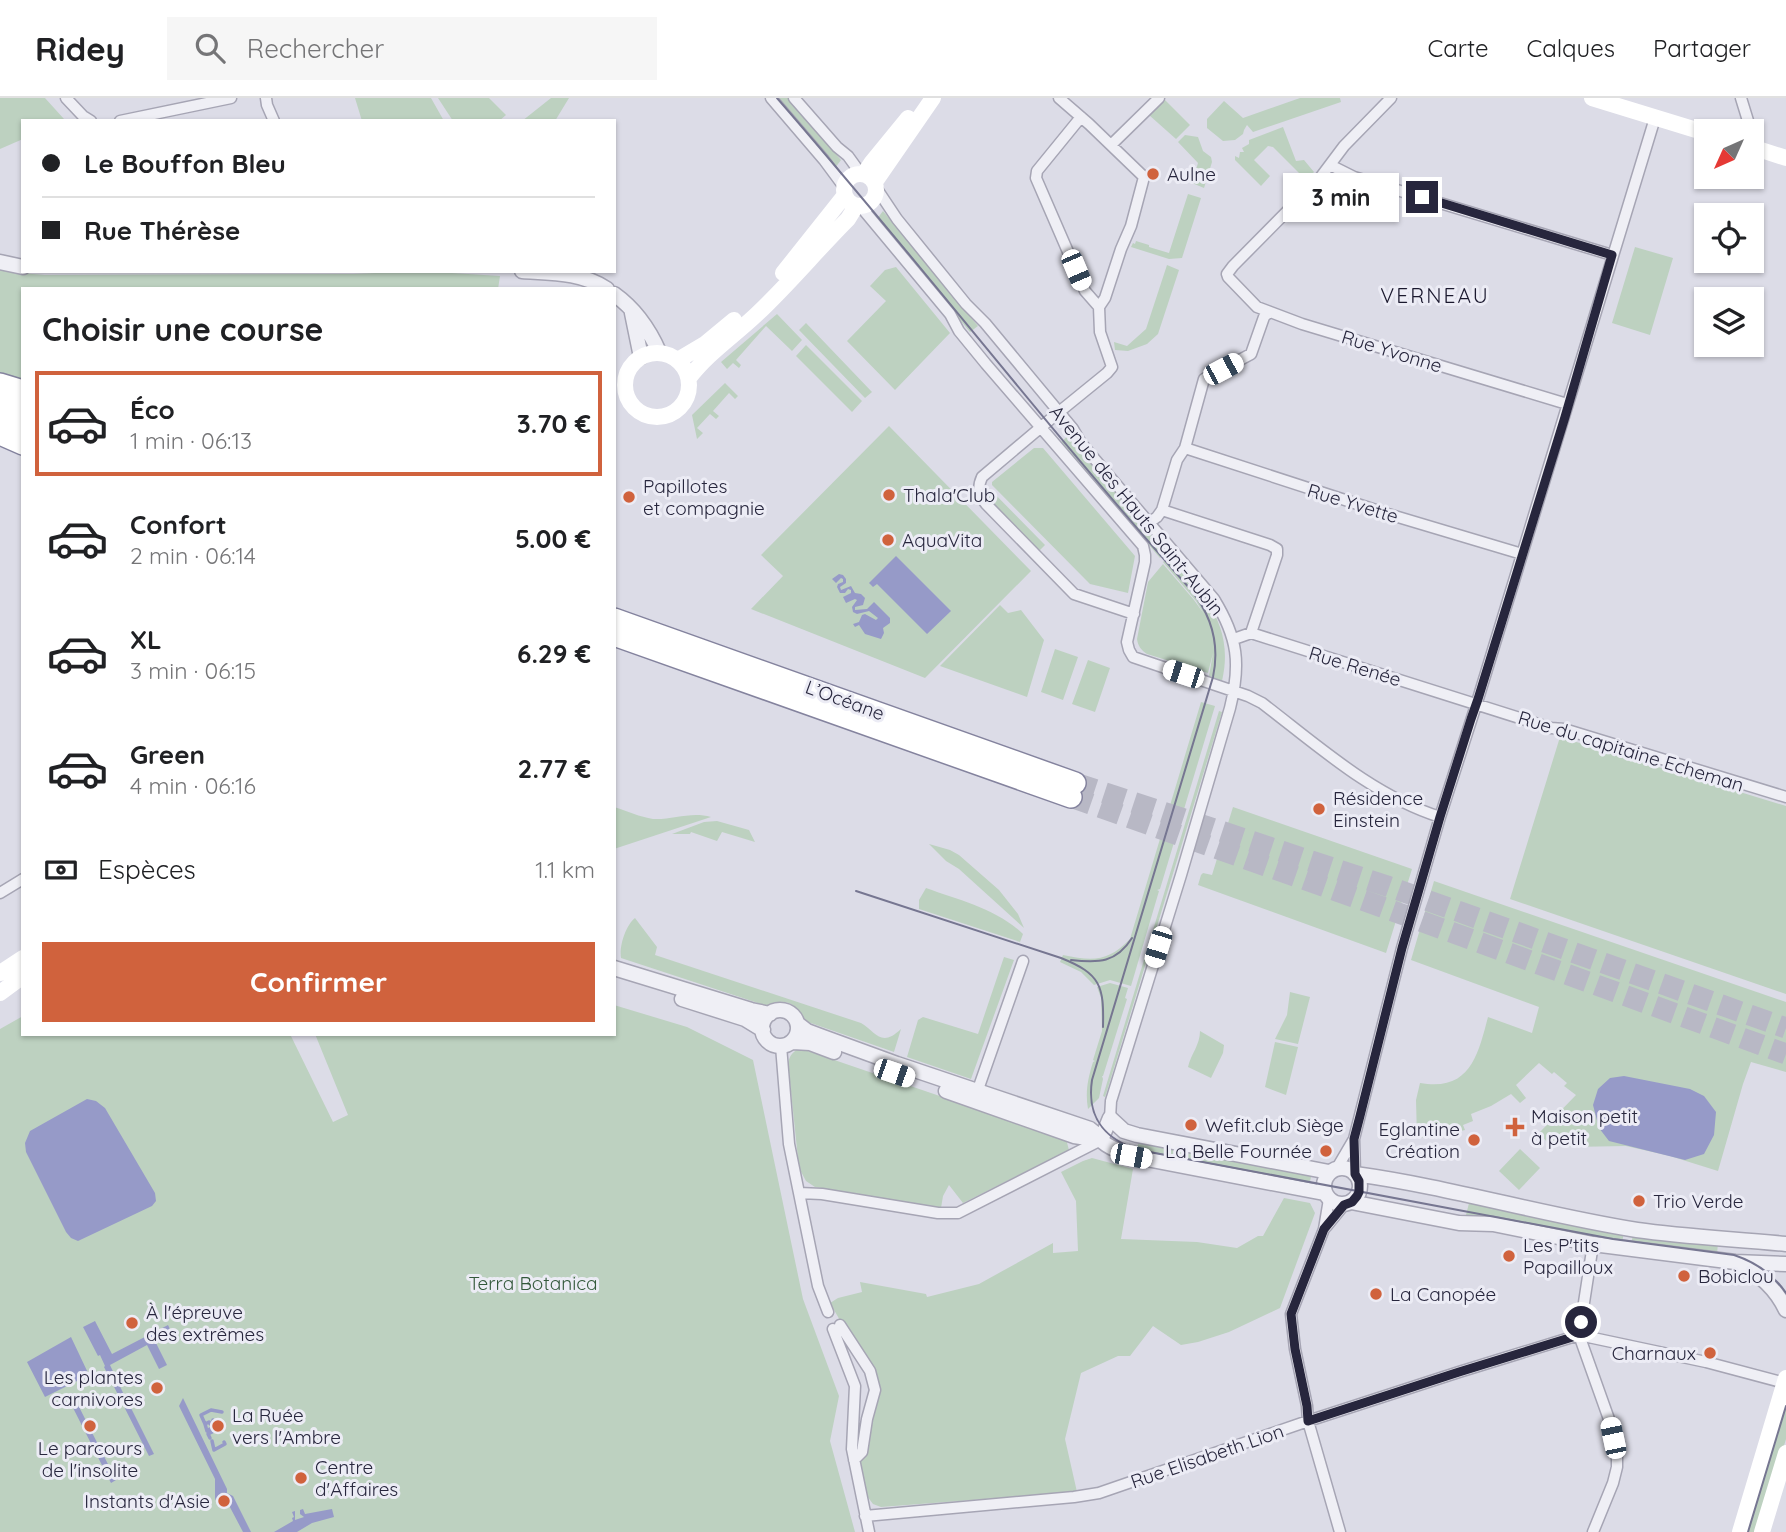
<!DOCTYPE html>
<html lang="fr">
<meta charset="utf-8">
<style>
:root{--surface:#fff;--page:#f6f6f6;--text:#202124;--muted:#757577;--line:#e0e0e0;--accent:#d0623d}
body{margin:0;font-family:Quicksand,sans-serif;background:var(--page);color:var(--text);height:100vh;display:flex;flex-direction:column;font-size:26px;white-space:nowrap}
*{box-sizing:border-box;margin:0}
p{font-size:23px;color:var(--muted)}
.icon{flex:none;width:38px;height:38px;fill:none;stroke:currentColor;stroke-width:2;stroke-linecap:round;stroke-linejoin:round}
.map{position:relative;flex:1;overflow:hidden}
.drawer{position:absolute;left:21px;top:189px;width:595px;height:749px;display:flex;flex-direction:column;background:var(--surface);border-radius:0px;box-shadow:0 2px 5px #0004}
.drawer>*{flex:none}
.hud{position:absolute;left:21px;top:21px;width:595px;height:154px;border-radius:0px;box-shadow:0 2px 5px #0004;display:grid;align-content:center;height:154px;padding:0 21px;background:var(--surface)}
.needle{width:46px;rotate:225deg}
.fabs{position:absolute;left:1694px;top:21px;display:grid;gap:14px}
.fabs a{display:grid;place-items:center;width:70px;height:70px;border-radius:0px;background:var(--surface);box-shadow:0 2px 5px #0004;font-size:35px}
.end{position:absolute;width:32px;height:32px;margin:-16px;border:9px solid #27263d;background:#fff;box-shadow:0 0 0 4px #fff}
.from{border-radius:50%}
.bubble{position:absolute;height:49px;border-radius:0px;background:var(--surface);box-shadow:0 2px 5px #0004;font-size:23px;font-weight:800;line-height:49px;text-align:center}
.car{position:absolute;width:21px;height:42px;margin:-21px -10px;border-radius:9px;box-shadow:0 0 5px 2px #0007;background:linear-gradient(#fff 24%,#345 0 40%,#fff 0 76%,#345 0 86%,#fff 0)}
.hud b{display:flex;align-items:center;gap:24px;height:66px;font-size:26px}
.hud b+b{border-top:2px solid var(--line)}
.hud i{width:18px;height:18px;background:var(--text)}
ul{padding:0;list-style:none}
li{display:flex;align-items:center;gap:21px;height:105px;margin:0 14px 10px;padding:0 7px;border:4px solid transparent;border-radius:0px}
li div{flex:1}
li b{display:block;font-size:26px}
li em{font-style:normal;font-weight:800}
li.selected{border-color:var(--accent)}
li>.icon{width:63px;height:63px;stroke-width:1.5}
h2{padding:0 21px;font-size:32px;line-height:84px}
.pay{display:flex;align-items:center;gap:18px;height:77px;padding:0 21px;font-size:26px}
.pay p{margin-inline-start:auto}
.button{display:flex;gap:14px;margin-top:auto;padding:14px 21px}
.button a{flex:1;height:80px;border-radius:0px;background:var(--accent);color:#fff;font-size:28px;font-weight:800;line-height:80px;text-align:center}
header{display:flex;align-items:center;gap:42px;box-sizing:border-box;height:98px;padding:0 35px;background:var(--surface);border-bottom:2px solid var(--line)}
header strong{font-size:33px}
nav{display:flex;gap:38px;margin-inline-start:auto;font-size:24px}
.search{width:490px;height:63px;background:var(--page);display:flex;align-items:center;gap:18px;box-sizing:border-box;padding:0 24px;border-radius:0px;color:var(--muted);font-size:26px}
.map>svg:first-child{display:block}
.green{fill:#bdd1c0}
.water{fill:#969ac8}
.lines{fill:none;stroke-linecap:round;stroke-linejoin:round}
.stream{stroke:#969ac8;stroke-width:3.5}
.motorway-tunnel{stroke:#b8b8c5;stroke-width:21;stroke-dasharray:21 10;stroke-linecap:butt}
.minor-casing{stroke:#a6a5b4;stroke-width:13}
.tertiary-casing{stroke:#a6a5b4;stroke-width:17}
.motorway-casing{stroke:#84839e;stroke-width:24}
.minor{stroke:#efeff5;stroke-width:10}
.tertiary{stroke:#efeff5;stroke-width:14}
.secondary{stroke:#fff;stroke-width:16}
.motorway{stroke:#fff;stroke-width:21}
.tram{stroke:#767691;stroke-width:2}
.route{stroke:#27263d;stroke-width:9}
.poi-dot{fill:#d0623d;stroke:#ececf5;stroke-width:2.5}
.labels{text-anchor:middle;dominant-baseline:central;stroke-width:6;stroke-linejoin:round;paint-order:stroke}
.poi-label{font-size:19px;fill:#27263d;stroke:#ececf5;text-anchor:start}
.street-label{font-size:19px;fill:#27263d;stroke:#ececf5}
.park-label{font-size:19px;fill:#33593b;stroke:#ececf5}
.neighbourhood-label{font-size:21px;letter-spacing:2px;fill:#1a182e;stroke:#ececf5}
</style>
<header>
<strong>Ridey</strong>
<div class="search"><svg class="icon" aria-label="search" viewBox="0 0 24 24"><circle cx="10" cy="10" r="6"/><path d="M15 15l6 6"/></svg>Rechercher</div>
<nav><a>Carte</a><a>Calques</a><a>Partager</a></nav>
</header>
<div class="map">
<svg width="1786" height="1434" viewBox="0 0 1786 1434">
<rect width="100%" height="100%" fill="#dcdce7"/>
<path class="green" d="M0 0H45L64 21 23 23V41L0 51Z
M355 0H431L444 23H362Z
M438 0H489L506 17 499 23H453Z
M551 0H569L555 23H522Z
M775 0H788L841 62 835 70Z
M1300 0H1340L1341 4 1253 34 1247 27 1244 32 1243 36 1235 42 1223 43 1207 30V21L1224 3 1243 20Z
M1164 1 1190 27 1176 41 1149 17Z
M1283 29 1296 63 1304 62 1314 74 1306 82 1273 49 1268 48 1254 62 1270 78 1261 88 1235 62V58L1239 60 1240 54H1244L1242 50 1249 46V42Z
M1185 37 1198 39 1203 53 1211 59 1212 64 1204 90 1192 85 1198 65 1178 44Z
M1188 96 1201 100 1182 160 1169 161 1131 149 1133 145 1135 146 1136 143 1149 147V149L1169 155Z
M883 113 978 228 970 234 877 121Z
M1635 149 1673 160 1650 237 1612 225Z
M1167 167 1179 172 1158 236 1147 246 1128 253 1115 252 1114 244 1127 248 1146 231Z
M896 169 950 235 895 292 847 243 886 203 870 188 885 172Z
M0 171 7 174 45 177 353 176 420 173 500 178 498 191H23V285L0 279Z
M777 216 802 242 792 253 766 228 736 262 741 267 739 270 733 265 727 271 721 264Z
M806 225 872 294 865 300 799 232Z
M806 247 862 303 852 314 796 258Z
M725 285 738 298 735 301 729 295 713 313 719 318 716 321 710 316 697 330 703 335 697 341 692 317Z
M889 328 1031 473 925 580 751 511 783 478 761 457Z
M1068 338 1168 454 1160 460 1061 344Z
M1034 350H1043L1135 458 1128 495 1090 486 1087 483 992 387V384Z
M985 386 1045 447 1040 452 1035 451 986 399 984 389Z
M1170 457C1203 496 1235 527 1222 583L1209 578 1213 555 1208 575 1147 556C1141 552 1138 548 1137 541L1148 484 1163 466 1194 502 1204 516 1196 503 1163 464Z
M1000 507 1008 515 1021 512 1044 542 1027 599 940 568Z
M1055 551 1078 559 1063 602 1041 594Z
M1088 562 1110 570 1095 614 1072 606Z
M1201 604 1215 608 1160 791 1157 792 1159 793 1131 888 1110 882 1094 887 1081 874 1060 864 1063 857C1093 863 1108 864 1130 841Z
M1219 613 1222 614 1107 993 1105 999 1103 998Z
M1560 639 1786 708V896L1510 801Z
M614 709C627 713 640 719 653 721 673 722 691 713 711 719L614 751Z
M1233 709 1412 771 1386 855 1198 787 1201 777 1203 775 1212 777Z
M717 723 749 732 755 744 722 734 717 743 691 734 690 736H672L704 724Z
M929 746 950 752 959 757 999 792 1018 816 1024 830 959 771 946 763Z
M1434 783 1786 904V974L1751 964 1743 986 1718 1073 1670 1058 1626 1048 1571 1049 1556 1047 1547 1044 1539 1035 1576 997 1564 988 1567 985 1554 974 1552 976 1539 965 1516 987 1526 1000 1520 1005 1511 996 1491 1008 1471 1016 1473 1023 1463 1027 1465 1032 1449 1036 1447 1031 1431 1033V1039L1417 1040 1416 1002 1420 985C1470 994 1478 957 1488 919L1532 935 1539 909 1411 862Z
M926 790C959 802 997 811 1023 836L1020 844 919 811V802Z
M635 820 657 849 655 857 861 925C876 934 881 950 901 931L894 954 805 923C798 905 783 899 767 908L621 860C619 848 626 827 635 820Z
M1004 859 1014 862 971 981 907 959 918 922 923 919 978 936Z
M1110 885 1128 890 1125 900 1127 901 1103 978H1102L1103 981 1099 1000 1088 1011C1085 994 1088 980 1093 964L1095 963 1093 962 1102 933 1101 900 1097 889Z
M1290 894 1310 899 1298 946 1275 941 1287 917Z
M614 907 687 929 753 962 803 1201 839 1298 830 1343 855 1434H0V931L23 918V936H290L333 1024 348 1017 315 936H614Z
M1200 933 1224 947 1223 955 1211 980 1188 969C1191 956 1200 947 1200 933Z
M1275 944 1298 949 1286 997 1265 989Z
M809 948 808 953 1066 1041 1069 1052 963 1105 949 1087 943 1098 941 1110 815 1089 806 1083 799 1070 788 965C791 952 798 951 809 948Z
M1139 1042 1312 1075 1309 1088 1136 1055Z
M1520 1051 1540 1070 1519 1092 1499 1073Z
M1092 1060 1133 1071 1121 1141 1197 1144 1237 1150 1258 1138H1263L1284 1100 1310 1105 1315 1115 1280 1210 1229 1234 1198 1244 1181 1247 1153 1228 1130 1258H1118L1081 1275 1065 1341 1077 1394 881 1409 873 1406 867 1398 860 1362 870 1310 871 1276 830 1205 838 1200 862 1194 860 1184 926 1196 927 1199 979 1186 1053 1145V1155L1078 1153 1076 1103 1061 1074 1083 1063Z
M1469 1105 1624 1133 1622 1146 1466 1117Z
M1633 1135 1718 1144 1717 1157 1631 1148Z
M1782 1306 1786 1308V1341L1758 1434H1743Z"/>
<path class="water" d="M896 458 951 513 927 536 877 486 873 489 869 485Z
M839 476 843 477 846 481V485L840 489 841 492 851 488 855 495 861 496 865 500 863 507 855 509V512L867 511 874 504 890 520V525L883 530 884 535 881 541 865 536 859 527 855 529 853 526 859 524 862 517 865 516 876 522 878 520 869 513 857 516 853 514 852 509 857 502 855 501 846 505 843 499 851 495V492L848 491 845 495H840L837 489 838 486 843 484V481L841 480 836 485 832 481Z
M1624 978 1690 991 1704 998 1716 1014 1714 1037 1704 1056 1685 1062 1609 1043 1599 1030 1593 1007 1598 991 1610 980Z
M87 1001 96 1003 105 1010 155 1095 156 1103 152 1108 78 1143 71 1140 66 1134 26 1054 25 1045 30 1033Z
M95 1223 112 1256 168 1227 171 1233 155 1243 167 1267 159 1271 147 1247 110 1267 125 1299 124 1300 127 1307 129 1306 154 1356 149 1358 104 1269 105 1268 100 1257 98 1258 83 1229Z
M71 1239 89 1277 45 1299 27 1264Z
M72 1295 116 1382 111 1385 67 1298Z
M183 1300 227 1391V1395L233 1398 251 1434H243L222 1394 218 1408 215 1400V1381L179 1308Z
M303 1411 305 1416 332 1411 334 1419 312 1425 297 1434H274L293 1423 292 1420 294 1419 292 1414 295 1413V1422L304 1419 300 1416V1412Z"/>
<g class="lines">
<path class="stream" d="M213 1322V1326L211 1327 209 1324 205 1326 201 1317 211 1312 222 1314
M205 1326 207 1333 210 1331 212 1334 208 1336 210 1340
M212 1343 214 1352 225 1346 224 1344"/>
<path class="motorway-tunnel" d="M1075 685 1387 788 1786 930
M1071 699 1382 809 1786 956"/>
<g class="minor-casing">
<path id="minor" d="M66 0 83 18 91 23
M266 0 267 7 274 23
M771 0 824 62 844 89
M794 0 837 49 848 58 861 76
M1059 0 1089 26 1144 79 1131 128 1121 151 1105 200 1099 209 1100 234 1112 269 1107 275 1059 314 982 379C977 390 979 397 986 406L1074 496 1134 516
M1391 0 1344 48 1320 80 1233 168 1227 176 1228 179 1257 209 1302 226 1567 306
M1741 0 1749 26 1748 33
M1081 19 1037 73 1036 80 1085 193 1099 209
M120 23 231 0
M1111 47 1159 0
M1330 67 1354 79 1612 157
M877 91 897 121 966 206 985 225 1073 331 1081 345 1214 501C1238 540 1241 566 1230 610L1181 777 1111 1003 1110 1020
M861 109 950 216 959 233 986 266 1143 448 1145 457V464L1127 544 1129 552 1133 559 1248 598 1262 605C1317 647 1373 698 1440 719
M1185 350 1388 416 1522 456
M1162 412 1270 447 1277 451V457L1251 535
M1150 424 1157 419 1162 412 1177 362 1185 350 1204 281 1251 256 1264 219 1269 214
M1234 541 1251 535 1551 630 1564 631 1786 699
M0 795 23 781
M781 948 789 1046 818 1188 828 1214
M975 1000 1023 863
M1337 1070 1354 1041
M1355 1076 1354 1041 1402 850 1440 719 1478 601 1655 20
M799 1095 822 1096 938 1115H958L1101 1042
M1329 1101 1324 1131 1291 1216 1295 1251 1307 1308 1308 1323 1340 1434
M1326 1129 1344 1107
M1593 1146 1579 1237 1610 1324 1617 1357V1369L1613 1385 1593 1434
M840 1227 870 1273 875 1292 867 1321 862 1354 854 1362
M833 1231 855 1288 852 1351 869 1434
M865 1418 1074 1399 1099 1395 1308 1323 1459 1274 1579 1237 1706 1264 1785 1285"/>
</g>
<g class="tertiary-casing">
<path id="tertiary" d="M0 164 23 169
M522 173C552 175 581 174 607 191
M614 196C635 211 649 231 659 254
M632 215 641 259
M614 870 751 912 770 916
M682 901 745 921 763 932
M762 930a18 18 0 1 1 36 0a18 18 0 1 1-36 0Z
M798 926 807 933 823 939 897 966 1090 1031C1096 1035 1098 1039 1103 1044 1111 1051 1122 1054 1131 1058L1324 1095
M793 944 810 945 834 954
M946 993 1074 1038 1101 1042
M1101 1042 1110 1020 1124 1033 1137 1037 1329 1074
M1324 1088a18 18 0 1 1 36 0a18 18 0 1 1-36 0Z
M1355 1076C1450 1089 1542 1117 1637 1132 1686 1139 1737 1141 1786 1146
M1351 1104 1459 1125 1493 1126 1593 1146 1735 1164 1786 1166
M1739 1166C1760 1176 1776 1191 1786 1212"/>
</g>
<g class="motorway-casing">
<path id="motorway" d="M0 286 23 293
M0 302 23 310
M0 319 23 327
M0 336 23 346
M614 521 1075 685
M614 537 1071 699"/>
</g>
<use href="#minor" class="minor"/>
<use href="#tertiary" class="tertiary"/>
<path class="secondary" d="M1592 0 1706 35
M1752 49 1786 60
M844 92a16 16 0 1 1 32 0a16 16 0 1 1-32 0Z
M864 76 872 64 908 20
M875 84 933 0
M783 175 845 97
M625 287a32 32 0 1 1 64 0a32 32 0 1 1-64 0Z
M678 262 705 246 734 222
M689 280C708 255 734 238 757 216 789 186 817 152 848 121L856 108
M0 875 23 860
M0 895 23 878
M1740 1434 1786 1280
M1762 1434 1786 1355"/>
<use href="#motorway" class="motorway"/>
<path class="tram" d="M777 0C918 162 1049 332 1191 492 1212 518 1220 546 1213 579L1092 982C1086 1022 1108 1044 1144 1053L1613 1141 1734 1157C1755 1164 1773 1176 1786 1195
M856 793 1061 860C1101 876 1104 888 1103 929
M1071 862C1099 865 1116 865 1132 840
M1748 1434 1786 1308"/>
</g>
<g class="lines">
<path class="route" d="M1422 99 1612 157 1565 319 1478 601 1471 621 1440 719 1402 850 1360 1018 1354 1041 1355 1076 1359 1083V1094L1357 1098 1352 1104 1344 1107 1324 1131 1291 1216 1295 1251 1307 1308 1308 1323 1459 1274 1579 1237 1581 1224"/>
</g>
<g class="poi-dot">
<circle cx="1153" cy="76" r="7"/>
<circle cx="889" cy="397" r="7"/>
<circle cx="629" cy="399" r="7"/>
<circle cx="888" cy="442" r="7"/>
<circle cx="1319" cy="711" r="7"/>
<circle cx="1191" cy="1027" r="7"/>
<path d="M1511.5 1018.5h7v7h7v7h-7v7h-7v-7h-7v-7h7z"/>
<circle cx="1474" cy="1042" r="7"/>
<circle cx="1326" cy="1053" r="7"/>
<circle cx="1639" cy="1103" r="7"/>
<circle cx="1509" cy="1158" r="7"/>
<circle cx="1684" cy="1178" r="7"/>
<circle cx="1376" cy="1196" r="7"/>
<circle cx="132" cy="1225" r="7"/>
<circle cx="1710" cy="1255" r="7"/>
<circle cx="157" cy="1290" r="7"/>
<circle cx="90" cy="1328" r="7"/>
<circle cx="218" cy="1328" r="7"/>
<circle cx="301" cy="1380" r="7"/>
<circle cx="224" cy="1403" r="7"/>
</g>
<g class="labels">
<g class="poi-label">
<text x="1167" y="76">Aulne</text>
<text x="643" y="388">Papillotes<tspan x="643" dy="22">et compagnie</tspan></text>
<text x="903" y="397">Thala'Club</text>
<text x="902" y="442">AquaVita</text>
<text x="1333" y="700">Résidence<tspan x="1333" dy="22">Einstein</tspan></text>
<text x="1531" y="1018">Maison petit<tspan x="1531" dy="22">à petit</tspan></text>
<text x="1205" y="1027">Wefit.club Siège</text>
<text x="1460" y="1031" text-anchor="end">Eglantine<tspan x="1460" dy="22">Création</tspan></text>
<text x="1312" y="1053" text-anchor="end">La Belle Fournée</text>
<text x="1653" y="1103">Trio Verde</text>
<text x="1523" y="1147">Les P'tits<tspan x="1523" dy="22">Papailloux</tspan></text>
<text x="1698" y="1178">Bobiclou</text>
<text x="1390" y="1196">La Canopée</text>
<text x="146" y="1214">À l'épreuve<tspan x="146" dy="22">des extrêmes</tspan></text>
<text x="1696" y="1255" text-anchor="end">Charnaux</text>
<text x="143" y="1279" text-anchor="end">Les plantes<tspan x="143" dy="22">carnivores</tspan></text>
<text x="232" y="1317">La Ruée<tspan x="232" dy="22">vers l'Ambre</tspan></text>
<text x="90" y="1350" text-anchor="middle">Le parcours<tspan x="90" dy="22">de l'insolite</tspan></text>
<text x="315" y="1369">Centre<tspan x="315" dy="22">d'Affaires</tspan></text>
<text x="210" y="1403" text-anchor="end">Instants d'Asie</text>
</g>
<g class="street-label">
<text transform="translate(1392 253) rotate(17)">Rue Yvonne</text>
<text transform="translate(1353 405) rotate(17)">Rue Yvette</text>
<text transform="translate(1137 412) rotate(51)">Avenue des Hauts Saint-Aubin</text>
<text transform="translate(1355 568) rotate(17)">Rue Renée</text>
<text transform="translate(845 602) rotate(20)">L’Océane</text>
<text transform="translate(1631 653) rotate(17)">Rue du capitaine Echeman</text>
<text transform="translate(1207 1358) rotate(-19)">Rue Elisabeth Lion</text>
</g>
<g class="park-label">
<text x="533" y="1185">Terra Botanica</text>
</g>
<g class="neighbourhood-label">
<text x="1435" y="197">VERNEAU</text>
</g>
</g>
</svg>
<div class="fabs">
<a><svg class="needle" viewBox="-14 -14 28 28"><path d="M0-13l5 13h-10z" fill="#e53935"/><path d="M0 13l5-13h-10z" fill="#757577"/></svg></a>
<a><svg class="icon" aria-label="locate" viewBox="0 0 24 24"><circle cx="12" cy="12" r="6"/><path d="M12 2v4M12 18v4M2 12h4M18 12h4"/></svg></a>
<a><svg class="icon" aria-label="layers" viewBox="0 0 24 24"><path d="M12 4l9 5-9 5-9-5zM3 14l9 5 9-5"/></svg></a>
</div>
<i class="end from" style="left:1581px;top:1224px"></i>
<i class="end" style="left:1422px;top:99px"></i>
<div class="bubble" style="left:1283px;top:75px;width:116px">3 min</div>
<i class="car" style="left:1076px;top:172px;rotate:157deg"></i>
<i class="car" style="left:1223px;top:271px;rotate:62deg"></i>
<i class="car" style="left:1183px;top:576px;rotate:288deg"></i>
<i class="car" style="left:1158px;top:849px;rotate:197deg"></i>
<i class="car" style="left:894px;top:975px;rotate:109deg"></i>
<i class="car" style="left:1131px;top:1058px;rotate:101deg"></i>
<i class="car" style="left:1613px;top:1340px;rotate:348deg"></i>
<div class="hud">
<b><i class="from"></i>Le Bouffon Bleu</b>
<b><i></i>Rue Thérèse</b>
</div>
<section class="drawer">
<h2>Choisir une course</h2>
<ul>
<li class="selected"><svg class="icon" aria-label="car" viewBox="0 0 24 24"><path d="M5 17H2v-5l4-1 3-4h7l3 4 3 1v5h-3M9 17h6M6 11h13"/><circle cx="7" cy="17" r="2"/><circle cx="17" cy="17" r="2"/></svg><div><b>Éco</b><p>1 min · 06:13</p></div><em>3.70 €</em></li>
<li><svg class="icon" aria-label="car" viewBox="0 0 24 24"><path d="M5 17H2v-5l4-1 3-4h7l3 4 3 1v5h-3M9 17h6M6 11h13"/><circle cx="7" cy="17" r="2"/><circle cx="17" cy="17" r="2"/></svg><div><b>Confort</b><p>2 min · 06:14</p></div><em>5.00 €</em></li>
<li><svg class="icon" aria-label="car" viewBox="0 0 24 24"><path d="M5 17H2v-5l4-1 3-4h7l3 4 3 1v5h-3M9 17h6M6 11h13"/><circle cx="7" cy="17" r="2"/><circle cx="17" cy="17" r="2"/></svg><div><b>XL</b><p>3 min · 06:15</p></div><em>6.29 €</em></li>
<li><svg class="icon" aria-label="car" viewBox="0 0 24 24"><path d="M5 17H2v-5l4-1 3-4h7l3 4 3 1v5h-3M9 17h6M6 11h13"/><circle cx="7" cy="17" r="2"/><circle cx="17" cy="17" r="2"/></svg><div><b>Green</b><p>4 min · 06:16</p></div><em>2.77 €</em></li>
</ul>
<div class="pay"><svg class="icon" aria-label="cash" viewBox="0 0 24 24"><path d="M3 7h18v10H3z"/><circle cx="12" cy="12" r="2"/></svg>Espèces<p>1.1 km</p></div>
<div class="button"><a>Confirmer</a></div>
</section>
</div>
